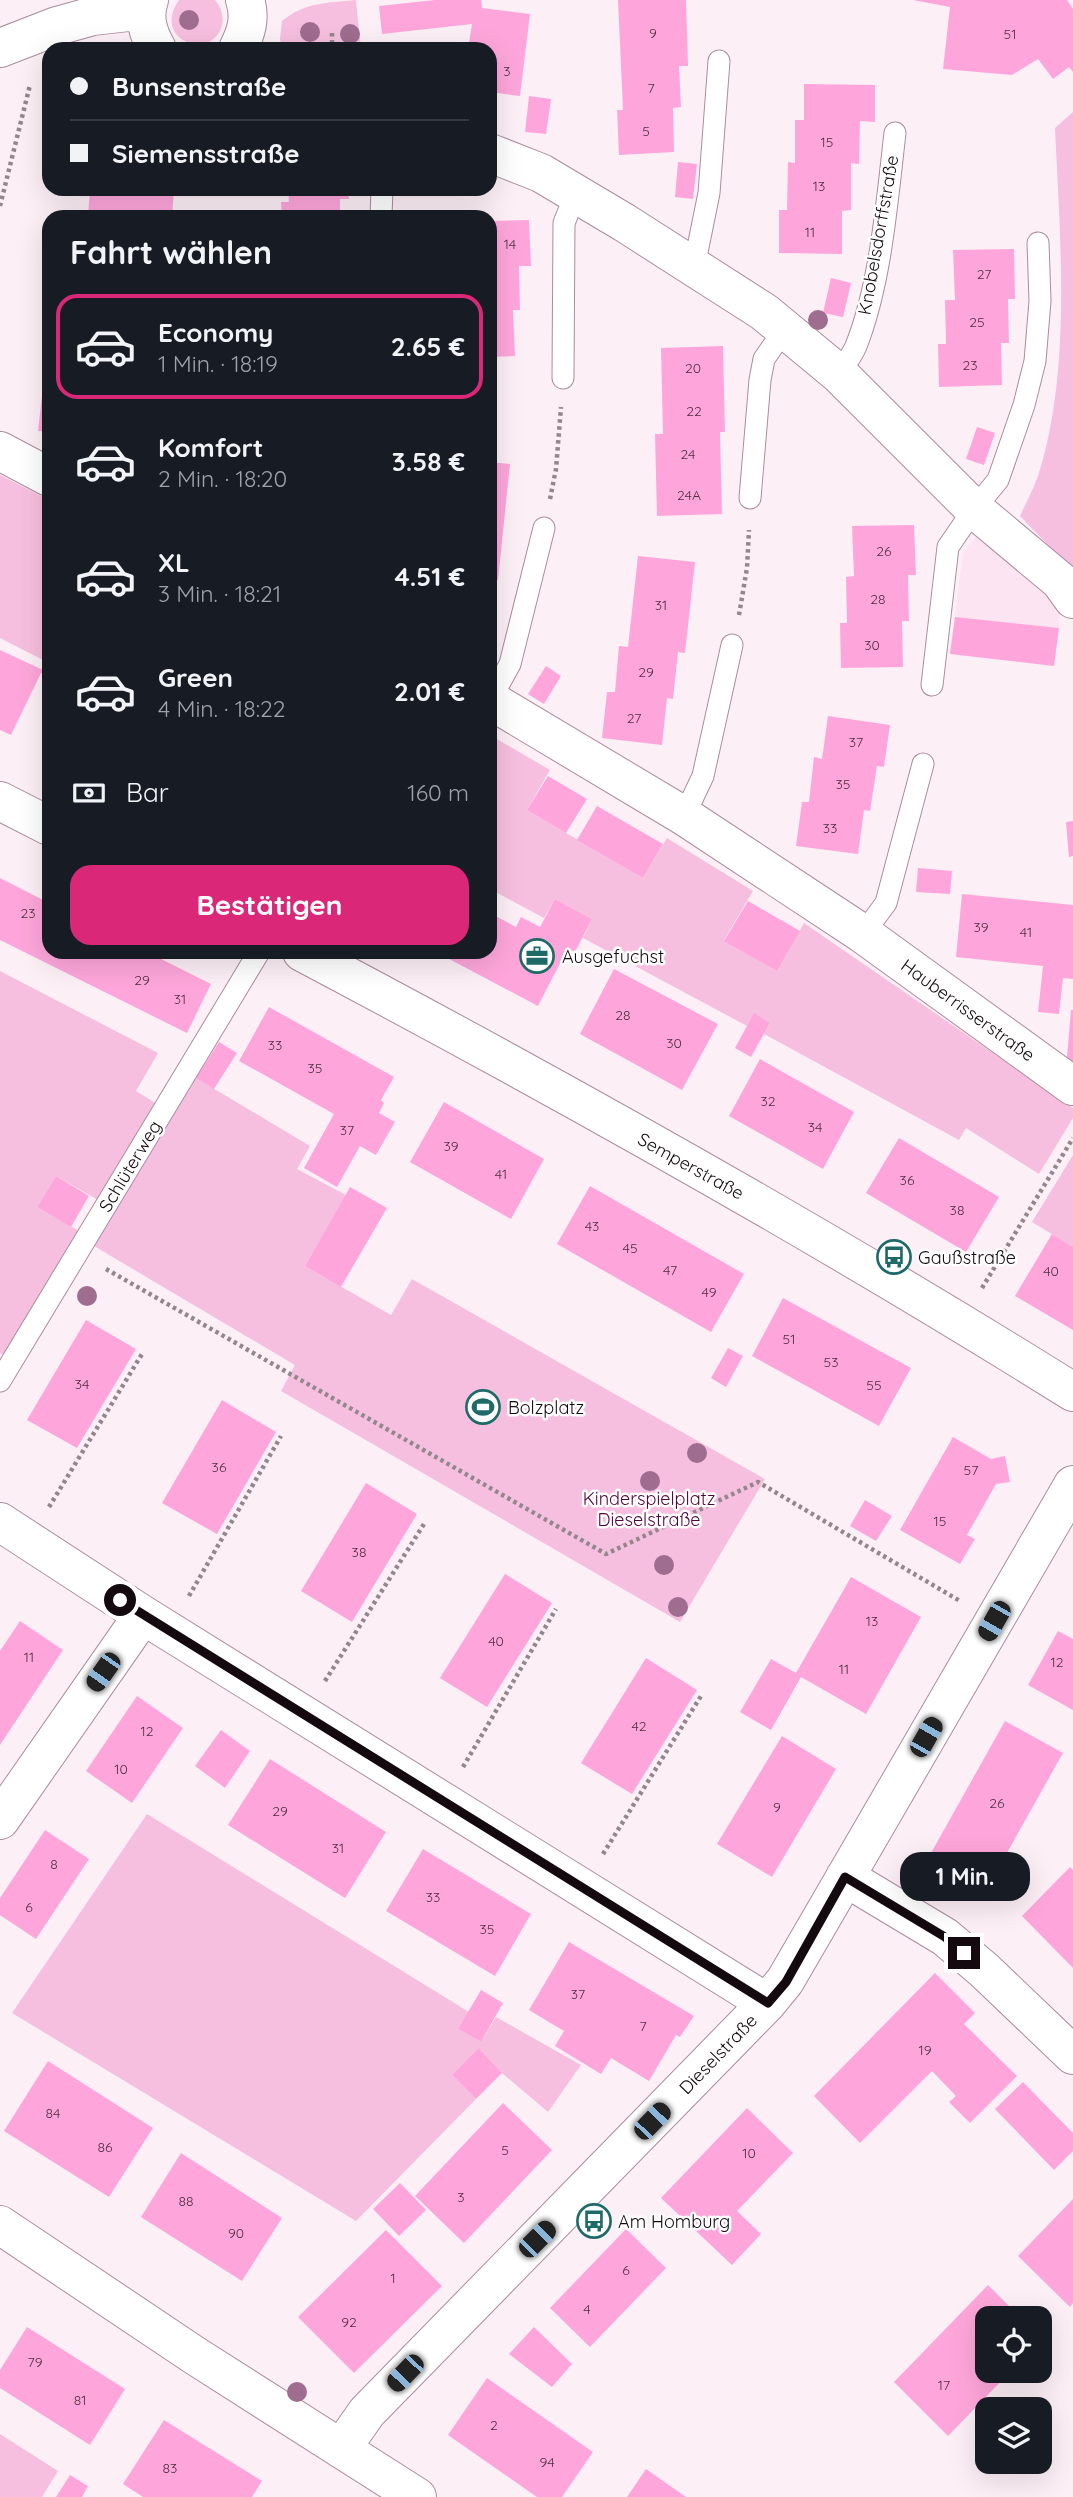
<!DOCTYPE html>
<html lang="de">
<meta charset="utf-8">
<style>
:root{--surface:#171b24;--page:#20242c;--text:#f1f3f6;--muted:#9ea1a6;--line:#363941;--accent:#db2777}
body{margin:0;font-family:Quicksand,sans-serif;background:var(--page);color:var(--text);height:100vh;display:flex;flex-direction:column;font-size:26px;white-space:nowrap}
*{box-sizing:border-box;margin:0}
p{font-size:23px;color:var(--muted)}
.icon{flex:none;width:38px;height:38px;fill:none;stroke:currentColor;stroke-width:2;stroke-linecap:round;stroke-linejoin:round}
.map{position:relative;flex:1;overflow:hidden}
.details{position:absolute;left:42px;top:210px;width:455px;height:749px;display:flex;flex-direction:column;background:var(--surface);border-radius:21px;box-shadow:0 7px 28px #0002}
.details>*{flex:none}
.top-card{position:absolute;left:42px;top:42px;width:455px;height:154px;border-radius:21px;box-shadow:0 7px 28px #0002;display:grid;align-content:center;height:154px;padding:0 28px;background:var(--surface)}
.controls{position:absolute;left:975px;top:2306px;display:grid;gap:14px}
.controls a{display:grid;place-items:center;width:77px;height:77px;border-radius:14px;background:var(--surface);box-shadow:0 7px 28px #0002;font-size:35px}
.end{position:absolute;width:32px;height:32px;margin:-16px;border:9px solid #13090f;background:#fff;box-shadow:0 0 0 4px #fff}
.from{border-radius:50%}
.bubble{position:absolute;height:49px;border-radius:21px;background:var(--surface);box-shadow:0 7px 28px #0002;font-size:23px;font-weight:700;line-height:49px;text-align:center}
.car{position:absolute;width:21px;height:42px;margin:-21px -10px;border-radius:9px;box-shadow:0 0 5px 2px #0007;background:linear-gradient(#222 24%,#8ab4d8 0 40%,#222 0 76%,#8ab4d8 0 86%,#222 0)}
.top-card b{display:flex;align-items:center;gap:24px;height:66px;font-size:26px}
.top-card b+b{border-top:2px solid var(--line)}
.top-card i{width:18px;height:18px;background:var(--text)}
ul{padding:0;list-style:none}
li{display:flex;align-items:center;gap:21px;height:105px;margin:0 14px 10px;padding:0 14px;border:4px solid transparent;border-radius:21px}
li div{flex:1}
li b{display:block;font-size:26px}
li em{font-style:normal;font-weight:700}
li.active{border-color:var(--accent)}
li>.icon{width:63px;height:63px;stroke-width:1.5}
h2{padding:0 28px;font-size:32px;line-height:84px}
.pay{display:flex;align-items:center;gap:18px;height:77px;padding:0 28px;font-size:26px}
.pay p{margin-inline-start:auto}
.button{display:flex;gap:14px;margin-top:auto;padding:14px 28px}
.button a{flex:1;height:80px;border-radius:21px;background:var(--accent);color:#fff;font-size:28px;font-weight:700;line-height:80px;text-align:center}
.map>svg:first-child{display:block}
.built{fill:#fde4f2}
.green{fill:#f7bfdf}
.building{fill:#fea6db}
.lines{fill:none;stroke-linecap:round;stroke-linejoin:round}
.service-casing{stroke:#ab8c9e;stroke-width:23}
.minor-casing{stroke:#ab8c9e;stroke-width:40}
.path{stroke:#93878e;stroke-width:4.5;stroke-dasharray:3.5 3.5;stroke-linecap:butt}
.service{stroke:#fff;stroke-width:21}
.minor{stroke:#fff;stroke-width:38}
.tree{fill:#9f6d90}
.route{stroke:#13090f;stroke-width:9}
.labels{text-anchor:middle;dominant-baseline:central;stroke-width:5;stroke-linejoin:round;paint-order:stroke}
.number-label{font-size:14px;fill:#4e3042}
.street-label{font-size:18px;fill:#13090f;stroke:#fff}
.poi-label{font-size:18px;fill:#13090f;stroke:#fff;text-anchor:start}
.park-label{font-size:18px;fill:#52033c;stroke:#fff}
</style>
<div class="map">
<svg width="1073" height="2497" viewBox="0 0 1073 2497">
<rect width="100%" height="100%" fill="#fdeff6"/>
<path class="built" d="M988 522 1060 581 1059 628 1054 666 950 654 963 553Z"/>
<path class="green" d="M179 0H215C221 7 224 16 222 26 210 63 151 39 179 0Z
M356 0 361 49H282L280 39 282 21C305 2 327 3 356 0Z
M1073 112V571L1020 516C1026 503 1033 490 1038 476 1072 371 1060 238 1055 128Z
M0 475 49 500V657L47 662 0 638Z
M490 735 550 770 527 810 643 878 667 838 753 891 724 940 777 971 804 923 1073 1108V1118L1039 1174 966 1128 959 1140 764 1034 770 1023 754 1014 747 1026 583 938 592 919 555 899 544 918 490 889Z
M0 971 158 1053 136 1091 157 1104 98 1200 56 1176 37 1207 79 1231 3 1355 0 1353Z
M196 1078 310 1146 297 1169 346 1195 305 1266 391 1315 412 1279 765 1479 680 1622 281 1391 295 1365 94 1246Z
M1073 1155V1247L1032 1222Z
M147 1814 469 2012 458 2029 481 2042 496 2017 581 2065 548 2112 502 2073 480 2049 452 2075 476 2099 356 2221 12 2013Z
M0 2434 58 2471 42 2497H0Z"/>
<path class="building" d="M435 0H481L482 8 530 14 520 96 490 92V49H468L472 24 382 34 379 6Z
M618 0H686L688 66H679L681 107 673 108 674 152 619 155 617 110H623Z
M913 0H1067L1073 9V72L1069 67 1053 79 1038 59 1012 75 943 69 950 7Z
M804 84 875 85V122L860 121 859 164 851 163V210L842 211V254L779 253V210H787L788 162 795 163V120H804Z
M529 96 551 99 546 134 525 132Z
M678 162 697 164 693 199 675 197Z
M90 189H174L172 217H88Z
M288 189H348L349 199H340V217H282L281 202H289Z
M529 220 531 266H519L520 310H513L515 356 490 357V221Z
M1014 249 1015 299H1008L1009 343H1001L1002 385 939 387 938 344H946L945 300H955L953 250Z
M831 278 851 283 843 317 823 313Z
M723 346 725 432H720L722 514 657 516 655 434H663L661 348Z
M43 387 49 388V432L38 431Z
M977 427 995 433 984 465 966 459Z
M490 462 510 464 498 580 490 579Z
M914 525 916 575H908L909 621H902L903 667 841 668 840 623H847L846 577 854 576 852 526Z
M638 556 695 562 685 653 678 652 673 699 667 698 662 745 602 738 607 692H615L619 646 628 647Z
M955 617 1059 628 1054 666 950 654Z
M0 650 43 670 49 657V677L41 673 11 735 0 730Z
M546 666 561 676 544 704 528 694Z
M828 716 890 725 884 767 877 766 870 811 864 810 858 854 796 846 802 802H809L814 757 822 759Z
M548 776 587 799 566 833 527 810Z
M597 806 663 844 643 878 577 840Z
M1073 821V856L1069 857 1066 822Z
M918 868 952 871 950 894 916 892Z
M0 878 49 903V952H147L211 984 187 1033 0 940Z
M962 894 1073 905V979L1063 978 1059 1014 1038 1012 1043 966 956 957Z
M555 899 592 919 575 952 568 948 538 1006 436 952H490V913L516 927 521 917 540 927Z
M748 901 800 931 777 971 724 941Z
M614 969 718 1024 682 1090 580 1034Z
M269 1007 394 1077 381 1100 384 1103 379 1113 395 1122 376 1155 360 1146 337 1187 304 1168 334 1114 239 1061Z
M1071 1010H1073V1070L1066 1069Z
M754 1013 770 1023 751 1057 735 1048Z
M219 1042 237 1053 214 1089 196 1078Z
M760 1059 854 1112 823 1169 729 1116Z
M444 1102 544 1159 511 1219 410 1162Z
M899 1138 999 1197 966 1252 866 1193Z
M56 1176 89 1196 71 1227 37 1207Z
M590 1186 744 1274 711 1332 557 1244Z
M350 1187 387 1208 341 1287 305 1266Z
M1052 1234 1073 1247V1330L1015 1296Z
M783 1298 911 1368 879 1426 752 1356Z
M86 1320 136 1349 77 1448 27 1420Z
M728 1348 743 1356 726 1387 711 1378Z
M222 1400 276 1432 217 1534 162 1503Z
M953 1437 991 1459 1005 1456 1010 1482 996 1484 967 1535 975 1539 960 1564 900 1530Z
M366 1483 417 1514 352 1622 301 1591Z
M865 1500 892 1516 876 1541 850 1526Z
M505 1574 552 1603 487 1707 440 1678Z
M851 1577 921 1617 866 1714 801 1677 771 1730 740 1712 771 1659 796 1673Z
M20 1621 63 1650 0 1745V1651Z
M1058 1631 1073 1639V1710L1028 1685Z
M646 1658 697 1690 632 1794 581 1763Z
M137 1696 183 1728 132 1803 86 1771Z
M1005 1721 1063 1753 989 1885 931 1853Z
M221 1730 250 1751 225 1788 195 1766Z
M782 1736 836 1769 772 1877 717 1844Z
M270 1759 386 1832 345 1898 228 1825Z
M45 1830 89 1859 36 1939 0 1915V1898Z
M423 1849 531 1914 495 1976 386 1911Z
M1070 1867 1073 1870V1968L1022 1916Z
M569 1942 694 2016 680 2037 676 2035 649 2081 611 2058 601 2074 555 2046 564 2031 529 2010Z
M935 1973 975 2013 964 2024 1017 2076 970 2123 949 2102 956 2096 932 2071 860 2143 814 2096Z
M481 1990 503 2003 481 2042 458 2029Z
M479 2048 502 2073 476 2099 452 2075Z
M48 2061 153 2128 109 2197 4 2131Z
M1023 2082 1073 2133V2151L1054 2170 995 2109Z
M503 2103 552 2150 464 2243 415 2196Z
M747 2108 793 2153 737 2211 761 2234 732 2265 661 2198Z
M181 2153 282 2218 242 2281 141 2217Z
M400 2183 426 2210 399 2236 373 2209Z
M1073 2199V2303L1070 2307 1018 2256Z
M626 2229 666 2268 590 2347 550 2308Z
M386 2230 442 2286 354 2373 298 2317Z
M988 2285 1022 2319H987V2371H1011L948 2436 894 2382Z
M27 2327 125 2389 90 2445 0 2388V2370Z
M534 2327 572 2364 552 2387 509 2354Z
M487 2378 593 2452 562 2497H537L448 2435Z
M164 2420 262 2481 252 2497H143L123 2484Z
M646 2469 686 2497H627Z
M70 2475 88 2486 82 2497H56Z"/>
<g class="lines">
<g class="service-casing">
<path id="service" d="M381 217 382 189
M694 267 709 193 719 61
M839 374C844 365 852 356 856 346 881 283 887 201 895 133
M563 378 564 223 576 193
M750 498 760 380 764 359 784 330
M932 685 948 547 974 509 998 480 1024 405 1035 361 1040 301 1038 243
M490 700 510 664 544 528
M684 816 703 776 732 645
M863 934 886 903 923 764
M0 1381 259 952"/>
</g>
<g class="minor-casing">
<path id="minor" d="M149 0C143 18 148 33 157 49
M0 48 57 26 93 16 146 10
M238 49C246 33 251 18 245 0
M490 153 541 173 625 223 764 312 839 374 974 509 1060 581 1073 599
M0 451 49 477
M490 700 684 816 863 934 1073 1086
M0 801 49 826
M302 952C563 1090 822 1235 1073 1392
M0 1522 143 1615 767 2003
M0 1820 143 1615
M845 1877 945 1937 984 1970 1073 2055
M0 2225 194 2355 417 2497
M341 2449 367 2412 767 2003 785 1981 1073 1485"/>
</g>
<path class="path" d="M332 33V49
M0 206 30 85
M550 499 556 469 561 407
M739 615 747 568 749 530
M106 1269 606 1554 758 1482 960 1601
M982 1288 1073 1138
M49 1507 142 1354
M189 1596 281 1436
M325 1681 424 1524
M463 1767 556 1609
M603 1854 701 1696"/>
<use href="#service" class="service"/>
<use href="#minor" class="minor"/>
</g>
<g class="tree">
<circle cx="189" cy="20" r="10"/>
<circle cx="310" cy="32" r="10"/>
<circle cx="350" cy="34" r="10"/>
<circle cx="818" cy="320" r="10"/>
<circle cx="87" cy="1296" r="10"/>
<circle cx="697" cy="1453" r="10"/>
<circle cx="650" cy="1481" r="10"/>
<circle cx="664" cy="1565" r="10"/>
<circle cx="678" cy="1607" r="10"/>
<circle cx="297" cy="2392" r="10"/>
</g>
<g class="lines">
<path class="route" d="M120 1600 768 2003 786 1982 845 1877 945 1937 964 1953"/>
</g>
<defs>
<g id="office-ring" transform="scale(1.75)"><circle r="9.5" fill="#fff" stroke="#1d6a68" stroke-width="1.5"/><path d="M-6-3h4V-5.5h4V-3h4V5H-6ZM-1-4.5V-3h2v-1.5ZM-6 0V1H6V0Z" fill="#1d6a68"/></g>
<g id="bus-ring" transform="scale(1.75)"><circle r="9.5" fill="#fff" stroke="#1d6a68" stroke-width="1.5"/><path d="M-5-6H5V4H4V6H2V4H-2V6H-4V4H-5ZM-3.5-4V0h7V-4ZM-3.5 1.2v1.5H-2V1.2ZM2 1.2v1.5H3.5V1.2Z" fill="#1d6a68"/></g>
<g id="stadium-ring" transform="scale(1.75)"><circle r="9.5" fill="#fff" stroke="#1d6a68" stroke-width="1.5"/><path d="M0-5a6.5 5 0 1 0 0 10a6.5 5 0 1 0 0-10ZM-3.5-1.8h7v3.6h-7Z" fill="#1d6a68"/></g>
</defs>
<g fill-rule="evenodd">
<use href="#office-ring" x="537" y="956"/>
<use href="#bus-ring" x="894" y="1257"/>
<use href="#stadium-ring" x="483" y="1407"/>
<use href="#bus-ring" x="594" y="2221"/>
</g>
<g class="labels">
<g class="number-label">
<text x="653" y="33">9</text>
<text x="1010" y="34">51</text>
<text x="507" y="71">3</text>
<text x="651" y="88">7</text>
<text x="646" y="131">5</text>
<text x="827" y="142">15</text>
<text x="819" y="186">13</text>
<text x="810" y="232">11</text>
<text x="510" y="244">14</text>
<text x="984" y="274">27</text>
<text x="977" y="322">25</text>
<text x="970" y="365">23</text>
<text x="693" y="368">20</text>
<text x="694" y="411">22</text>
<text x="688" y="454">24</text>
<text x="689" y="495">24A</text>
<text x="884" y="551">26</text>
<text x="878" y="599">28</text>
<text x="661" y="605">31</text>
<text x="872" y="645">30</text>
<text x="646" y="672">29</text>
<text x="634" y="718">27</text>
<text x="856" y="742">37</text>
<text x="843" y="784">35</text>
<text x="830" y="828">33</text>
<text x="28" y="913">23</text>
<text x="981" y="927">39</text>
<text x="1026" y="932">41</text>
<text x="142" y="980">29</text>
<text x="180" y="999">31</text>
<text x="623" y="1015">28</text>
<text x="674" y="1043">30</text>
<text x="275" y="1045">33</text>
<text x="315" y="1068">35</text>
<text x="768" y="1101">32</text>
<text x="815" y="1127">34</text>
<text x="347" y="1130">37</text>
<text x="451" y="1146">39</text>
<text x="501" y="1174">41</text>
<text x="907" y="1180">36</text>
<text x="957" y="1210">38</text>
<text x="592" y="1226">43</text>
<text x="630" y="1248">45</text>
<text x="670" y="1270">47</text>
<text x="1051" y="1271">40</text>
<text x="709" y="1292">49</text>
<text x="789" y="1339">51</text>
<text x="831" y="1362">53</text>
<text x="82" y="1384">34</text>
<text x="874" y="1385">55</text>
<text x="219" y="1467">36</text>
<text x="971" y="1470">57</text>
<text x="940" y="1521">15</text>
<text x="359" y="1552">38</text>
<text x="872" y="1621">13</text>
<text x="496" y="1641">40</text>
<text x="29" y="1657">11</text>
<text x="1057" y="1662">12</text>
<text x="844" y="1669">11</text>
<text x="639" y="1726">42</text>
<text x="147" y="1731">12</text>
<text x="121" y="1769">10</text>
<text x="997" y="1803">26</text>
<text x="777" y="1807">9</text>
<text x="280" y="1811">29</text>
<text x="338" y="1848">31</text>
<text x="54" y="1864">8</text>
<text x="433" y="1897">33</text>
<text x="29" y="1907">6</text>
<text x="487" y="1929">35</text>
<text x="578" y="1994">37</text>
<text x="643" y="2026">7</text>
<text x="925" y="2050">19</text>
<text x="53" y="2113">84</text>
<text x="105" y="2147">86</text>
<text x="505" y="2150">5</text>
<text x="749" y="2153">10</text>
<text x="461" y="2197">3</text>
<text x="186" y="2201">88</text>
<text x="236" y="2233">90</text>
<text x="626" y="2270">6</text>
<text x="393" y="2278">1</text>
<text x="587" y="2309">4</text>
<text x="349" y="2322">92</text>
<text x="35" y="2362">79</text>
<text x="944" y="2385">17</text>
<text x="80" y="2400">81</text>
<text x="494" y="2425">2</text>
<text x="547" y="2462">94</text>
<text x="170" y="2468">83</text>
</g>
<g class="street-label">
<text transform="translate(878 235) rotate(-80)">Knobelsdorffstraße</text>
<text transform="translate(968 1010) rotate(36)">Hauberrisserstraße</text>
<text transform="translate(130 1166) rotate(-59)">Schlüterweg</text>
<text transform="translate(691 1166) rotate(29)">Semperstraße</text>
<text transform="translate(718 2054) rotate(-46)">Dieselstraße</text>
</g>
<g class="poi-label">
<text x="562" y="956">Ausgefuchst</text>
<text x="918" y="1257">Gaußstraße</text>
<text x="508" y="1407">Bolzplatz</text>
<text x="618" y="2221">Am Homburg</text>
</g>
<g class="park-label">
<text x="649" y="1498">Kinderspielplatz<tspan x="649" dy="21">Dieselstraße</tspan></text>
</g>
</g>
</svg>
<div class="controls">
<a><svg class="icon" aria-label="locate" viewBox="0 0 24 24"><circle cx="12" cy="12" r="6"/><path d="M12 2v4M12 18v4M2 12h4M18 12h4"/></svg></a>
<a><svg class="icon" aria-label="layers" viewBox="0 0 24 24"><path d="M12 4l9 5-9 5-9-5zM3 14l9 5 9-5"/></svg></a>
</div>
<i class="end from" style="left:120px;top:1600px"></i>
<i class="end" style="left:964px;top:1953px"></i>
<div class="bubble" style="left:900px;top:1852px;width:130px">1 Min.</div>
<i class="car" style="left:994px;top:1621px;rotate:210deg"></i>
<i class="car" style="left:103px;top:1672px;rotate:215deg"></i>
<i class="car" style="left:926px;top:1737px;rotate:30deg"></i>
<i class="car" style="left:652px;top:2121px;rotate:44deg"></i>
<i class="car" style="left:537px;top:2239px;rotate:45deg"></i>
<i class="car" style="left:405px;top:2373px;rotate:224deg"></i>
<div class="top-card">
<b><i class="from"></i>Bunsenstraße</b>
<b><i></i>Siemensstraße</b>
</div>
<section class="details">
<h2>Fahrt wählen</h2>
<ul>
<li class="active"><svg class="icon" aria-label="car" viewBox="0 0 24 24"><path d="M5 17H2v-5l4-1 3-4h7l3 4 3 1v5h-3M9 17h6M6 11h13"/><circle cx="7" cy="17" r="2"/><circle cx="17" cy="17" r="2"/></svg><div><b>Economy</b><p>1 Min. · 18:19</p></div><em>2.65 €</em></li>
<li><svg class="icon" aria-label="car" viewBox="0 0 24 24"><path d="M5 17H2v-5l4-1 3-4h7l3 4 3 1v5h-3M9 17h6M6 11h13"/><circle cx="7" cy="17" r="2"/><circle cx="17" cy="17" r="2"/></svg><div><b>Komfort</b><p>2 Min. · 18:20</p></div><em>3.58 €</em></li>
<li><svg class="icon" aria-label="car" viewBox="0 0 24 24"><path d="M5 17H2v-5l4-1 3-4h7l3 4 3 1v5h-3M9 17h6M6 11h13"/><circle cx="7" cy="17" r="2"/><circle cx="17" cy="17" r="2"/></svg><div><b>XL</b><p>3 Min. · 18:21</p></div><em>4.51 €</em></li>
<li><svg class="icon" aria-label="car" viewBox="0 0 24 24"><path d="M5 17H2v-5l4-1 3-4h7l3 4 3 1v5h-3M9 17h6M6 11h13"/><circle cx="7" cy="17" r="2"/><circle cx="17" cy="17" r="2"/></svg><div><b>Green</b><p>4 Min. · 18:22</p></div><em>2.01 €</em></li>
</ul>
<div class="pay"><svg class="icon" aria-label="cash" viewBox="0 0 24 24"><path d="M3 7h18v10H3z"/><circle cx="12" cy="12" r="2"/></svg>Bar<p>160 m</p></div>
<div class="button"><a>Bestätigen</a></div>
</section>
</div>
